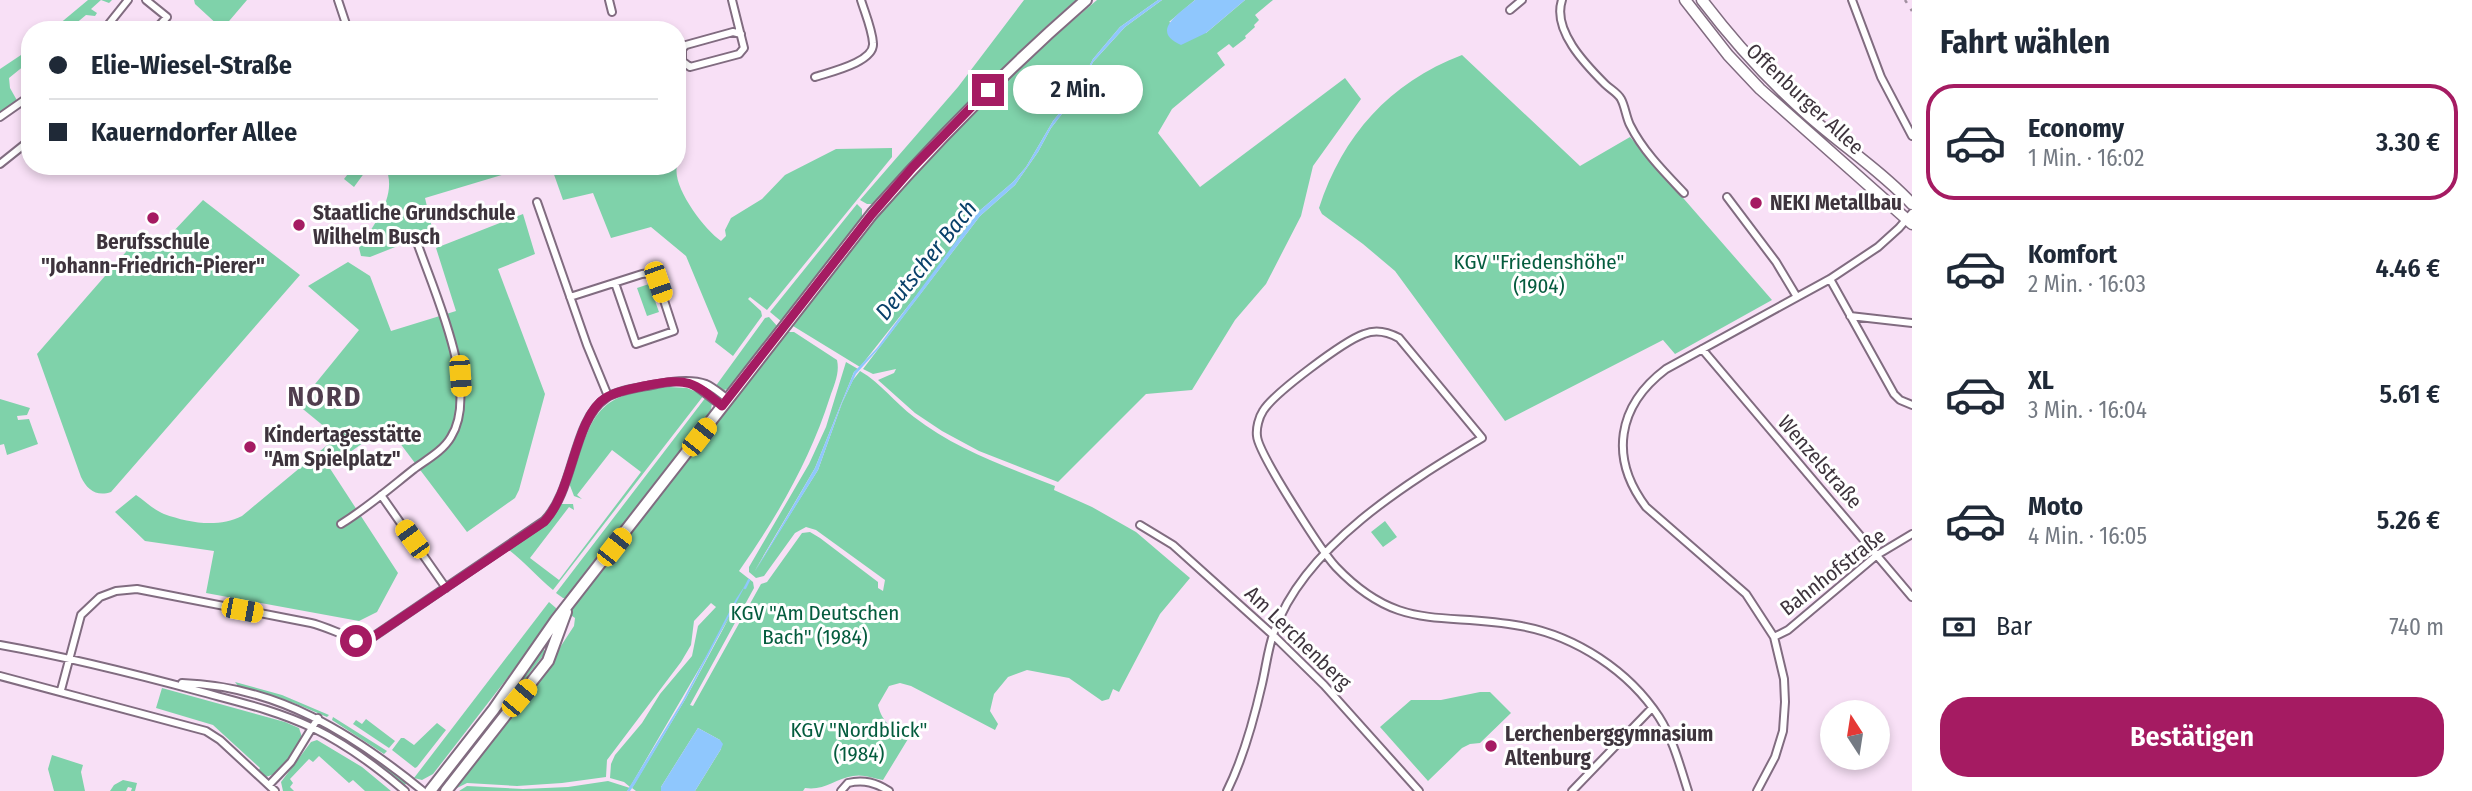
<!DOCTYPE html>
<html lang="de">
<meta charset="utf-8">
<style>
:root{--surface:#fff;--page:#f6f6f7;--text:#1f2937;--muted:#747a83;--line:#e0e1e3;--accent:#a51b62}
body{margin:0;font-family:"Fira Sans Condensed",sans-serif;background:var(--page);color:var(--text);height:100vh;display:flex;flex-direction:column;font-size:26px;white-space:nowrap}
*{box-sizing:border-box;margin:0}
p{font-size:23px;color:var(--muted)}
.icon{flex:none;width:38px;height:38px;fill:none;stroke:currentColor;stroke-width:2;stroke-linecap:round;stroke-linejoin:round}
.map{position:relative;flex:1;overflow:hidden}
.side{display:flex;flex-direction:column;background:var(--surface);width:560px}
.side>*{flex:none}
.guide{position:absolute;left:21px;top:21px;width:665px;height:154px;border-radius:28px;box-shadow:0 4px 10px #0003;display:grid;align-content:center;height:154px;padding:0 28px;background:var(--surface)}
.needle{width:46px;rotate:348deg}
.fabs{position:absolute;left:1820px;top:700px;display:grid;gap:14px}
.fabs a{display:grid;place-items:center;width:70px;height:70px;border-radius:50%;background:var(--surface);box-shadow:0 4px 10px #0003;font-size:35px}
.end{position:absolute;width:32px;height:32px;margin:-16px;border:9px solid #a51b62;background:#fff;box-shadow:0 0 0 4px #fff}
.from{border-radius:50%}
.bubble{position:absolute;height:49px;border-radius:24px;background:var(--surface);box-shadow:0 4px 10px #0003;font-size:23px;font-weight:600;line-height:49px;text-align:center}
.car{position:absolute;width:21px;height:42px;margin:-21px -10px;border-radius:9px;box-shadow:0 0 5px 2px #0007;background:linear-gradient(#f5c518 24%,#345 0 40%,#f5c518 0 76%,#345 0 86%,#f5c518 0)}
.guide b{display:flex;align-items:center;gap:24px;height:66px;font-size:26px}
.guide b+b{border-top:2px solid var(--line)}
.guide i{width:18px;height:18px;background:var(--text)}
ul{padding:0;list-style:none}
li{display:flex;align-items:center;gap:21px;height:116px;margin:0 14px 10px;padding:0 14px;border:4px solid transparent;border-radius:28px}
li div{flex:1}
li b{display:block;font-size:26px}
li em{font-style:normal;font-weight:600}
li.active{border-color:var(--accent)}
li>.icon{width:63px;height:63px;stroke-width:1.5}
h2{padding:0 28px;font-size:32px;line-height:84px}
.pay{display:flex;align-items:center;gap:18px;height:77px;padding:0 28px;font-size:26px}
.pay p{margin-inline-start:auto}
.cta{display:flex;gap:14px;margin-top:auto;padding:14px 28px}
.cta a{flex:1;height:80px;border-radius:28px;background:var(--accent);color:#fff;font-size:28px;font-weight:600;line-height:80px;text-align:center}
main{display:flex;flex:1;min-height:0}
.map>svg:first-child{display:block}
.green{fill:#7fd2aa}
.water{fill:#8fc7fd}
.lines{fill:none;stroke-linecap:round;stroke-linejoin:round}
.stream{stroke:#8fc7fd;stroke-width:2.5}
.street-casing{stroke:#816c80;stroke-width:10}
.secondary-casing{stroke:#816c80;stroke-width:13}
.primary-casing{stroke:#816c80;stroke-width:14}
.street{stroke:#fff;stroke-width:6}
.secondary{stroke:#fff;stroke-width:10}
.primary{stroke:#fff;stroke-width:10}
.rail{stroke:#a190a0;stroke-width:2.5;stroke-dasharray:3.5 7;stroke-linecap:butt}
.route{stroke:#a51b62;stroke-width:9}
.poi-dot{fill:#a51b62;stroke:#fff;stroke-width:2.5}
.labels{text-anchor:middle;dominant-baseline:central;stroke-width:6;stroke-linejoin:round;paint-order:stroke}
.street-label{font-size:21px;fill:#3e343d;stroke:#fff}
.poi-label{font-size:21px;font-weight:bold;fill:#3e343d;stroke:#fff;text-anchor:start}
.park-label{font-size:21px;fill:#045c3e;stroke:#fff}
.water-label{font-size:23px;font-style:italic;fill:#08406a;stroke:#fff}
.district-label{font-size:28px;font-weight:bold;letter-spacing:2px;fill:#503d4e;stroke:#fff}
</style>
<main>
<div class="map">
<svg width="1912" height="791" viewBox="0 0 1912 791">
<rect width="100%" height="100%" fill="#f8e0f6"/>
<path class="green" d="M88 0H112L109 3 101 0 91 9 97 13 95 16 86 15 68 30H52Z
M194 0H247L224 27H220L195 4Z
M1024 0H1076C1004 62 939 133 875 204H867L860 200 958 87Z
M1097 0H1158L1120 27 1093 59 1073 96 1053 121 1026 167 1013 182 977 213 939 267 860 367 793 326 792 323C824 282 855 240 889 201 953 129 1023 62 1097 0Z
M1162 0H1195L1169 22 1206 33 1245 0H1273L1255 15 1259 20 1254 25 1255 27 1245 36 1246 38 1233 48 1229 44 1217 53 1225 65 1172 109 1158 133 1200 187 1345 78 1361 99 1313 166 1301 216 1266 284 1235 320 1192 390 1146 394 1058 482 979 451 942 431 915 413 878 380 894 373 896 369 873 374 863 369 980 216 1015 185 1038 152 1051 128 1076 96 1093 62 1125 27Z
M30 49V61L9 78 10 88 19 104 0 117V69Z
M1462 55 1580 166 1630 137 1772 300 1675 354 1663 340 1505 421 1395 271 1363 244 1322 214 1319 208C1343 135 1389 83 1462 55Z
M892 148V157L767 310 750 297 748 299 761 311 762 316 733 356 715 342 718 333 686 256 651 227 611 238 593 193 563 200 551 166H677C672 187 704 229 721 241L726 236 725 230 731 218 762 199 785 175 836 149Z
M354 166 365 172 354 187 344 179Z
M385 166H532L425 198 433 232 370 257 361 256 359 248C374 224 399 195 385 166Z
M203 200 300 275 111 492C97 497 87 490 81 477L37 354 139 237 155 251Z
M857 204 862 209V219L782 322 770 312Z
M523 214 535 254 498 269 545 394 519 490 515 498 467 532 387 426 329 467 398 573 377 612 359 621 206 593 214 551 145 541 115 512 136 495C145 501 154 510 164 514 189 523 218 528 242 516L337 437 298 405 359 330 308 286 348 262 370 276 391 331 456 311 436 248Z
M649 284 659 312 647 316 637 288Z
M769 317 778 327 731 388 724 390 715 387 765 318Z
M785 332H794L837 360C840 373 834 385 830 397 810 460 777 517 739 571L753 582 754 588 690 705 693 706 761 584 767 582 802 533 810 532 820 538 878 582V588L883 591 885 580 816 530 806 527 795 533 764 576 756 578 749 572V567L809 464 826 427 846 362 858 369 854 372 815 468 754 572 818 470 842 403 853 380 860 371C881 383 895 403 914 417 955 449 1007 467 1055 486L1054 490 1092 507 1136 532 1190 578 1160 614 1119 692 1113 689 1109 699 1102 701 1069 678 1027 670 1008 677 994 694 990 711 998 724 995 730 911 686 900 683 889 686 878 705C882 723 893 729 908 739L883 780C873 778 863 774 853 776 835 779 824 791 805 788L803 791H695L721 749 720 740 698 728 661 787V791H636L632 788 686 698 730 616 630 787 624 782 610 778 611 764 615 755 642 723 660 694 692 656 698 626 716 607 711 603 694 621 691 645 681 662 607 760 606 777 562 783 517 786 467 783 451 791 555 655 574 626 575 618 569 614 571 610Z
M669 387 687 388 704 395 553 590C537 577 526 563 509 550 529 537 549 526 560 504H573L574 510 569 507 530 558 559 580 641 472 612 450 577 495 582 499 574 496 569 483C594 417 590 394 669 387Z
M706 397 712 403 710 416 569 598H563L556 593Z
M0 399 30 408 27 415 17 416 18 420 29 419 38 444 7 455 4 444 0 445Z
M1385 521 1397 537 1383 547 1371 532Z
M549 602 556 608V615L433 774 422 780 414 778Z
M542 648 546 652 441 787 504 704Z
M235 682 282 695 329 715 327 717 294 703 239 687Z
M162 688 285 722 299 728 302 737C294 752 281 776 264 777L258 771 260 768 213 725 156 708Z
M1480 692H1490L1511 713 1480 743 1470 744 1462 748 1428 781 1380 727 1411 700H1441Z
M333 717 387 751 384 754 332 720Z
M366 719 395 741 389 748 353 724 356 720 362 724Z
M437 723 446 730 417 767 415 768 392 750 401 738H404L414 745Z
M327 727 365 751 407 782 405 785 363 754 324 731Z
M317 740 362 767 391 791H365L353 780 349 783 319 756 313 762 309 759 290 779 293 783 290 787 294 791H283L281 782 311 742Z
M52 755 83 765 81 772 85 791H54L48 769Z
M123 780 137 783 135 791H131L132 788 128 787 126 791H110L114 785Z
M608 781 630 788 627 791H459L467 786 523 789 568 787Z"/>
<path class="water" d="M1158 0H1162L1125 27 1093 62 1076 96 1051 128 1038 152 1015 185 980 216 881 346 856 374 842 403 818 470 754 573 815 468 854 372 877 348 977 213 1013 182 1026 167 1053 121 1073 96 1093 59 1120 27Z
M1195 0H1245L1206 33 1181 45C1149 31 1180 13 1195 0Z
M746 584 686 698 635 784 630 791H627L683 700 736 599Z
M698 728 720 740 723 744 721 749 695 791H661V787Z"/>
<g class="lines">
<path class="stream" d="M745 588 749 580"/>
<g class="street-casing">
<path id="street" d="M146 0 167 17 155 30
M338 0 348 30
M609 0 612 12
M732 0 744 48 739 54 690 67 682 61V49L686 45 733 32 741 34
M1562 0C1552 30 1585 64 1605 84 1610 89 1618 93 1621 99 1625 106 1626 117 1630 125 1643 151 1664 172 1684 193
M1852 0 1881 77 1912 136
M1510 10 1522 0
M104 30 128 0
M815 77C830 72 875 62 873 43 872 29 865 13 861 0
M0 117 30 96
M0 164 30 140
M1727 197 1776 262 1797 297
M537 202 587 345 608 396
M1830 279 1894 394 1900 400 1912 405
M570 297 642 274 650 273 658 282 674 331 636 344 615 283
M1850 316 1912 323
M1702 349 1912 597
M692 383 722 406
M381 495 446 588
M341 524C367 508 390 488 414 469 426 460 443 451 451 437 480 391 435 294 418 245
M1140 525 1173 545 1273 635 1324 685 1419 791
M1774 637 1788 630 1877 555 1912 534
M0 645C68 657 135 674 202 692 239 702 278 711 313 728 346 744 377 767 405 791
M0 676 206 731 220 740 275 791
M182 683C277 686 352 733 423 791
M61 690 81 615 100 597 116 591 137 589 311 623C326 626 356 642 367 641L544 521C575 490 572 421 606 398 618 390 637 388 652 385 668 382 690 378 706 384 713 387 721 394 728 399
M269 785 291 762 318 718
M841 791 848 783C864 779 876 783 889 791
M1227 791C1243 759 1254 719 1262 684 1266 667 1268 648 1274 632 1304 546 1407 483 1482 438L1399 338C1388 332 1376 329 1364 334 1344 341 1274 393 1263 411 1259 417 1256 428 1257 436 1258 453 1322 552 1336 567 1400 634 1442 611 1521 626 1576 636 1629 671 1659 717 1673 739 1680 766 1688 791
M1572 791 1652 708
M1757 791 1775 757 1783 731 1785 702 1784 679 1774 637 1746 594 1646 507C1609 458 1617 406 1666 369L1830 279 1878 247 1899 228 1912 213"/>
</g>
<g class="secondary-casing">
<path id="secondary" d="M1685 0 1728 55 1760 89 1912 224
M1702 0C1734 42 1769 81 1809 116 1843 146 1881 171 1912 204"/>
</g>
<g class="primary-casing">
<path id="primary" d="M430 791 494 709 556 620 872 214C939 138 1010 66 1086 0
M446 791 548 661 566 612"/>
</g>
<use href="#street" class="street"/>
<use href="#secondary" class="secondary"/>
<use href="#primary" class="primary"/>
<path class="rail" d="M1905 0 1912 11"/>
</g>
<g class="lines">
<path class="route" d="M356 641 367 640 373 637 544 522C574 491 574 416 607 397 619 390 636 388 649 385 688 378 693 381 722 406L872 214 913 167 988 90"/>
</g>
<g class="poi-dot">
<circle cx="1756" cy="203" r="7"/>
<circle cx="153" cy="218" r="7"/>
<circle cx="299" cy="225" r="7"/>
<circle cx="250" cy="447" r="7"/>
<circle cx="1491" cy="746" r="7"/>
</g>
<g class="labels">
<g class="street-label">
<text transform="translate(1805 99) rotate(43)">Offenburger Allee</text>
<text transform="translate(1820 462) rotate(49)">Wenzelstraße</text>
<text transform="translate(1833 572) rotate(-38)">Bahnhofstraße</text>
<text transform="translate(1298 638) rotate(44)">Am Lerchenberg</text>
</g>
<g class="poi-label">
<text x="1770" y="203">NEKI Metallbau</text>
<text x="313" y="213">Staatliche Grundschule<tspan x="313" dy="24">Wilhelm Busch</tspan></text>
<text x="153" y="242" text-anchor="middle">Berufsschule<tspan x="153" dy="24">"Johann-Friedrich-Pierer"</tspan></text>
<text x="264" y="435">Kindertagesstätte<tspan x="264" dy="24">"Am Spielplatz"</tspan></text>
<text x="1505" y="734">Lerchenberggymnasium<tspan x="1505" dy="24">Altenburg</tspan></text>
</g>
<g class="park-label">
<text x="1539" y="262">KGV "Friedenshöhe"<tspan x="1539" dy="24">(1904)</tspan></text>
<text x="815" y="613">KGV "Am Deutschen<tspan x="815" dy="24">Bach" (1984)</tspan></text>
<text x="859" y="730">KGV "Nordblick"<tspan x="859" dy="24">(1984)</tspan></text>
</g>
<g class="water-label">
<text transform="translate(926 260) rotate(-51)">Deutscher Bach</text>
</g>
<g class="district-label">
<text x="325" y="396">NORD</text>
</g>
</g>
</svg>
<div class="fabs">
<a><svg class="needle" viewBox="-14 -14 28 28"><path d="M0-13l5 13h-10z" fill="#e53935"/><path d="M0 13l5-13h-10z" fill="#747a83"/></svg></a>
</div>
<i class="end from" style="left:356px;top:641px"></i>
<i class="end" style="left:988px;top:90px"></i>
<div class="bubble" style="left:1013px;top:65px;width:130px">2 Min.</div>
<i class="car" style="left:658px;top:282px;rotate:161deg"></i>
<i class="car" style="left:460px;top:376px;rotate:176deg"></i>
<i class="car" style="left:699px;top:437px;rotate:38deg"></i>
<i class="car" style="left:412px;top:539px;rotate:324deg"></i>
<i class="car" style="left:614px;top:547px;rotate:38deg"></i>
<i class="car" style="left:242px;top:610px;rotate:101deg"></i>
<i class="car" style="left:519px;top:698px;rotate:40deg"></i>
<div class="guide">
<b><i class="from"></i>Elie-Wiesel-Straße</b>
<b><i></i>Kauerndorfer Allee</b>
</div>
</div>
<section class="side">
<h2>Fahrt wählen</h2>
<ul>
<li class="active"><svg class="icon" aria-label="car" viewBox="0 0 24 24"><path d="M5 17H2v-5l4-1 3-4h7l3 4 3 1v5h-3M9 17h6M6 11h13"/><circle cx="7" cy="17" r="2"/><circle cx="17" cy="17" r="2"/></svg><div><b>Economy</b><p>1 Min. · 16:02</p></div><em>3.30 €</em></li>
<li><svg class="icon" aria-label="car" viewBox="0 0 24 24"><path d="M5 17H2v-5l4-1 3-4h7l3 4 3 1v5h-3M9 17h6M6 11h13"/><circle cx="7" cy="17" r="2"/><circle cx="17" cy="17" r="2"/></svg><div><b>Komfort</b><p>2 Min. · 16:03</p></div><em>4.46 €</em></li>
<li><svg class="icon" aria-label="car" viewBox="0 0 24 24"><path d="M5 17H2v-5l4-1 3-4h7l3 4 3 1v5h-3M9 17h6M6 11h13"/><circle cx="7" cy="17" r="2"/><circle cx="17" cy="17" r="2"/></svg><div><b>XL</b><p>3 Min. · 16:04</p></div><em>5.61 €</em></li>
<li><svg class="icon" aria-label="car" viewBox="0 0 24 24"><path d="M5 17H2v-5l4-1 3-4h7l3 4 3 1v5h-3M9 17h6M6 11h13"/><circle cx="7" cy="17" r="2"/><circle cx="17" cy="17" r="2"/></svg><div><b>Moto</b><p>4 Min. · 16:05</p></div><em>5.26 €</em></li>
</ul>
<div class="pay"><svg class="icon" aria-label="cash" viewBox="0 0 24 24"><path d="M3 7h18v10H3z"/><circle cx="12" cy="12" r="2"/></svg>Bar<p>740 m</p></div>
<div class="cta"><a>Bestätigen</a></div>
</section>
</main>
